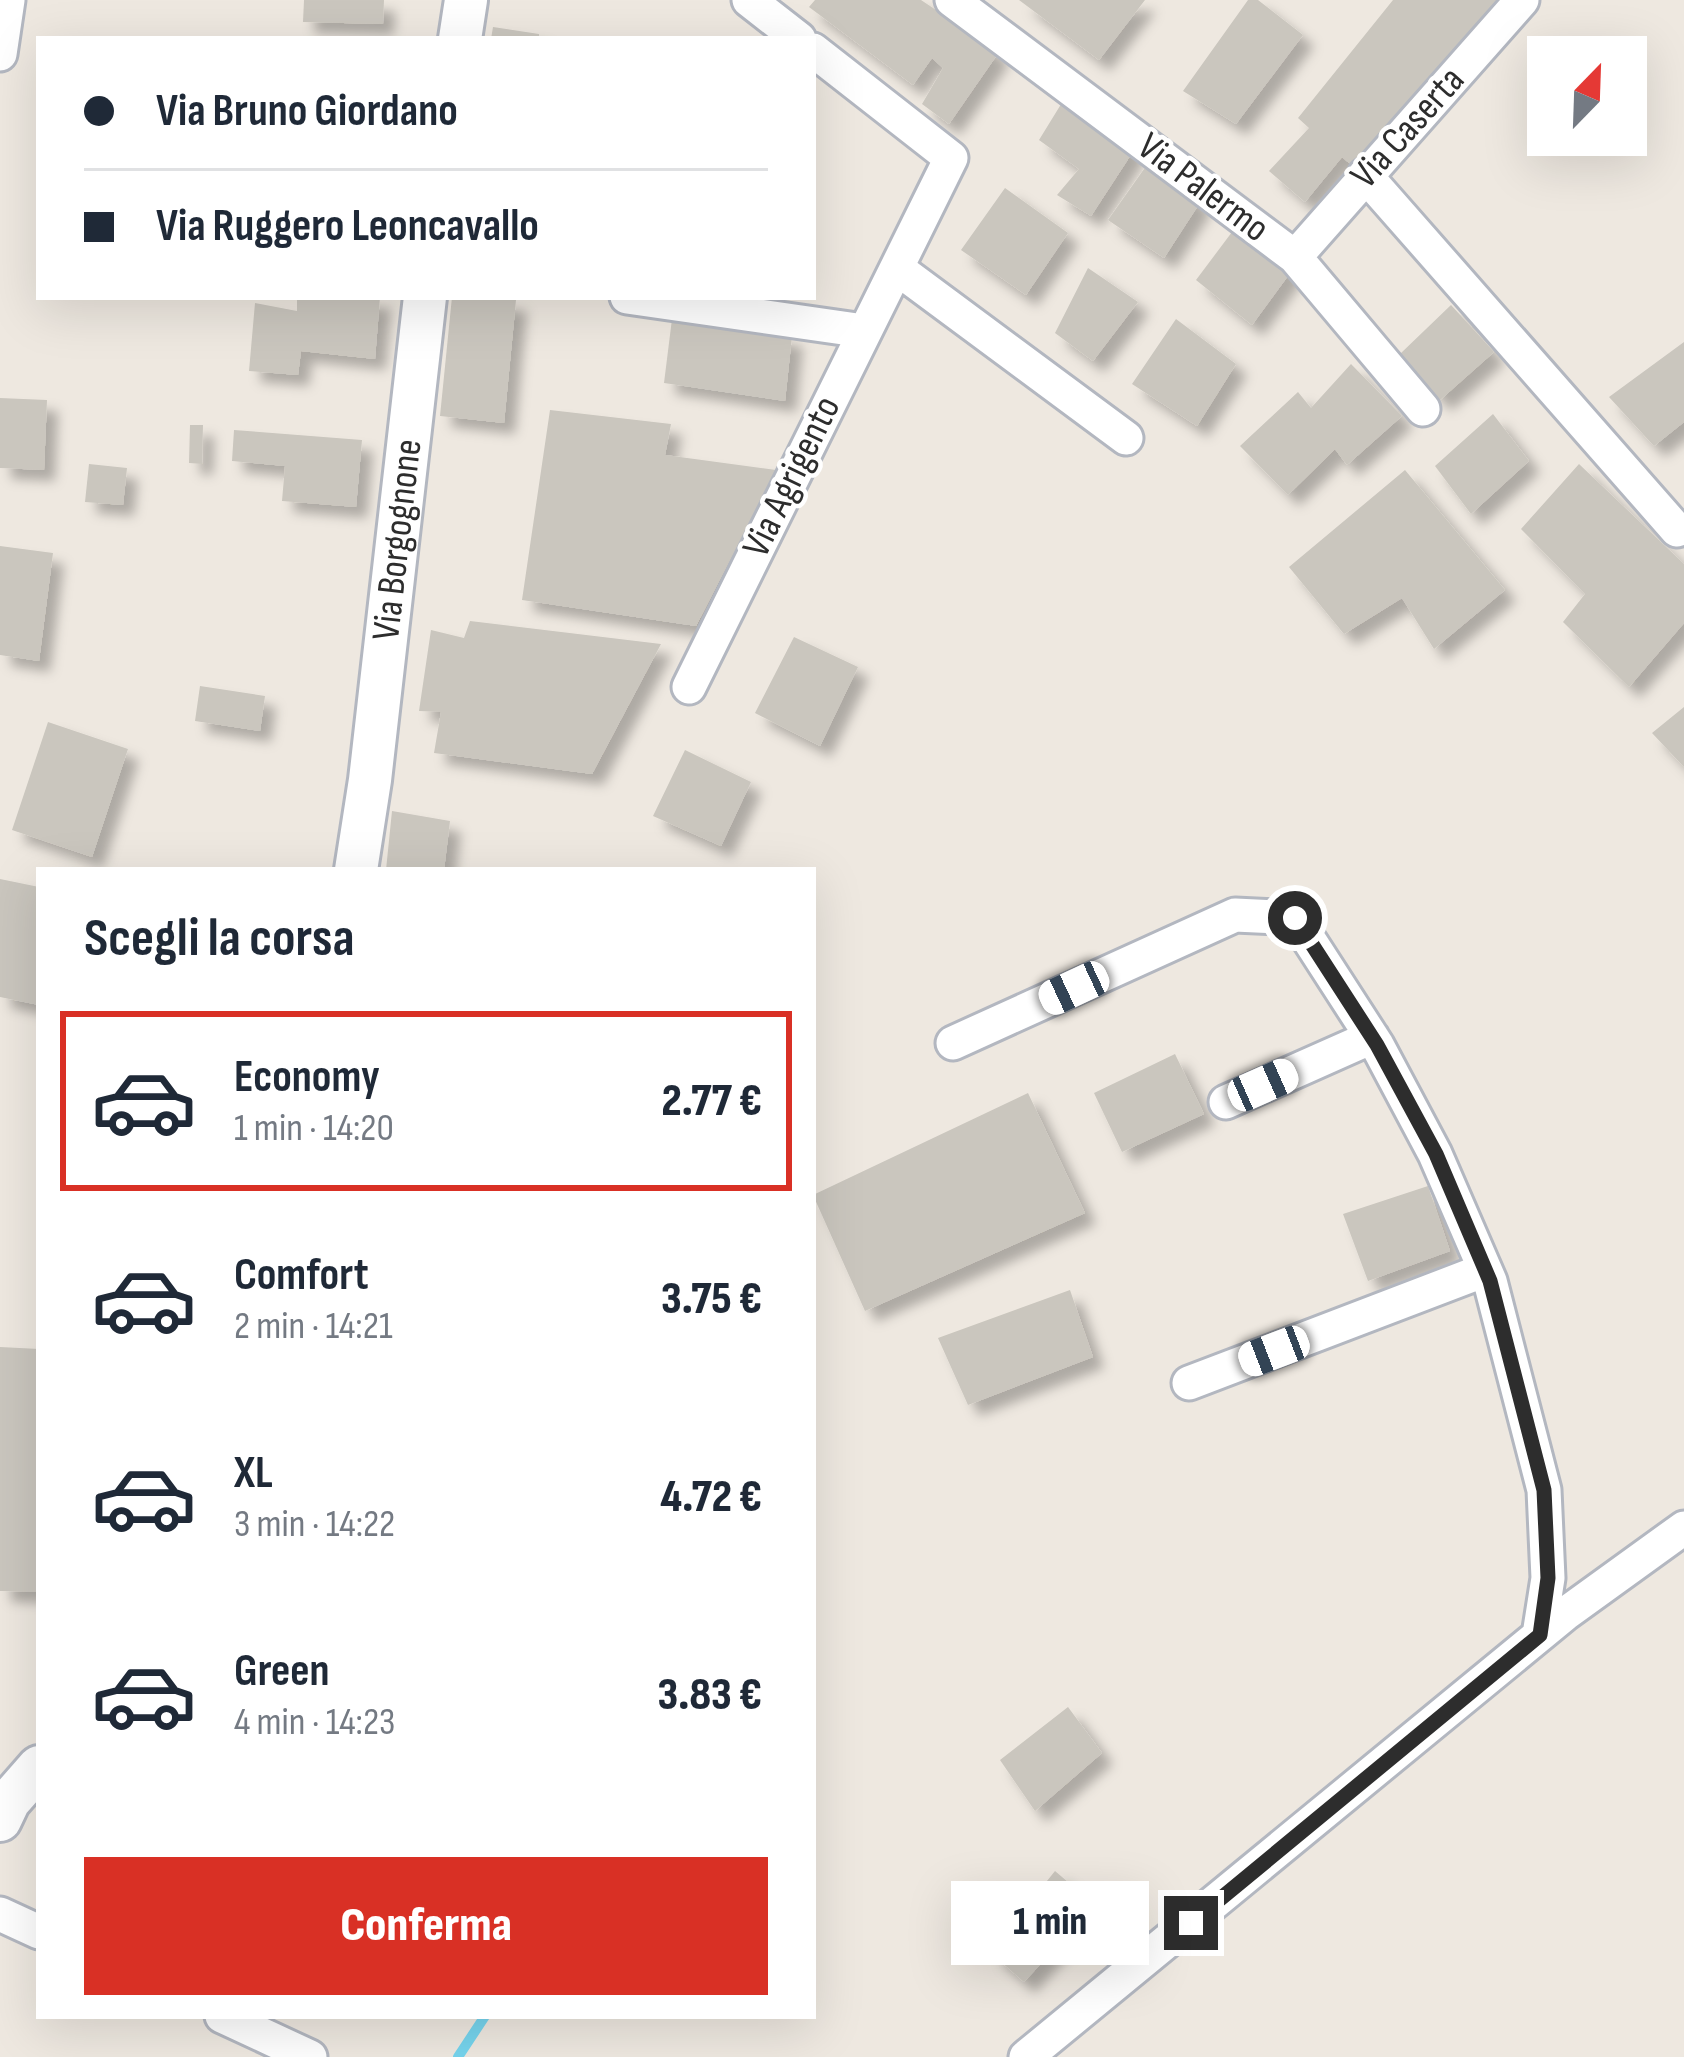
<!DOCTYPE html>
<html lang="it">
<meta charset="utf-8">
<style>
:root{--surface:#fff;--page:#f2f2f3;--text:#1f2937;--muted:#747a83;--line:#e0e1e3;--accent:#d93025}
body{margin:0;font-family:"Sofia Sans Condensed",sans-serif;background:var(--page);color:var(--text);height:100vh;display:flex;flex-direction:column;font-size:45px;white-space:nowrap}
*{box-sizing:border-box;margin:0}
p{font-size:39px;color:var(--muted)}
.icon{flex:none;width:66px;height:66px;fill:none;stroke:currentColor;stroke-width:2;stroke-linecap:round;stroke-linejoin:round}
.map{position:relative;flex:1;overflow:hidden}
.side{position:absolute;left:36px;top:867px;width:780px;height:1152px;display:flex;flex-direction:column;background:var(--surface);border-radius:0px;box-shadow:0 12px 48px #0002}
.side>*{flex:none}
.top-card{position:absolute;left:36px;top:36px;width:780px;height:264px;border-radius:0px;box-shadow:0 12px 48px #0002;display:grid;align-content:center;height:264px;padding:0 48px;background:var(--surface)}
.needle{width:78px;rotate:23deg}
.controls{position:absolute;left:1527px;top:36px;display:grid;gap:24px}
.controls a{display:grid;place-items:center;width:120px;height:120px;border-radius:0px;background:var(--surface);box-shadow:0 12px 48px #0002;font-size:60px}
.end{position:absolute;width:54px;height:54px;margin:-27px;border:15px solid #2d2d2d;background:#fff;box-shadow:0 0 0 6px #fff}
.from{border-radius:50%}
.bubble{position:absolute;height:84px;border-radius:0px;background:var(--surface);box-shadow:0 12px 48px #0002;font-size:39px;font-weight:800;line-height:84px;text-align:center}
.car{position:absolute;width:36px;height:72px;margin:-36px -18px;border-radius:15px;box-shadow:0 0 9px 3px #0007;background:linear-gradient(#fff 24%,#345 0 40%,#fff 0 76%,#345 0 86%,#fff 0)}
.top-card b{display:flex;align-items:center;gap:42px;height:114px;font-size:45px}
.top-card b+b{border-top:3px solid var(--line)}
.top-card i{width:30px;height:30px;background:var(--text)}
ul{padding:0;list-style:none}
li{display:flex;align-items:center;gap:36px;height:180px;margin:0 24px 18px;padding:0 24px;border:6px solid transparent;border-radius:0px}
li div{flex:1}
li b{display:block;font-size:45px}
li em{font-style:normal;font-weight:800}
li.active{border-color:var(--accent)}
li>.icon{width:108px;height:108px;stroke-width:1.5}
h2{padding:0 48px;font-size:54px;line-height:144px}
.primary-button{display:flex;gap:24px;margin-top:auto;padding:24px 48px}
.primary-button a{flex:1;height:138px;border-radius:0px;background:var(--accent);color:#fff;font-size:48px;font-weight:800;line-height:138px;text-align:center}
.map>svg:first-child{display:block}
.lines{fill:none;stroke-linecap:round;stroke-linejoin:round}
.stream{stroke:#76d4ed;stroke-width:10}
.building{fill:#cac6be;filter:url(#shadow)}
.minor-casing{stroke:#b3b7c0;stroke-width:39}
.tertiary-casing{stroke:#b3b7c0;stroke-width:48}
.minor{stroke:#fff;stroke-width:33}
.tertiary{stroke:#fff;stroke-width:42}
.route{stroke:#2d2d2d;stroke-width:15}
.labels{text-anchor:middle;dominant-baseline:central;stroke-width:9;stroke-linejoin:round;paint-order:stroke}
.street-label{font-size:39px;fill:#2d2d2d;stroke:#fff}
</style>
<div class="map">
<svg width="1684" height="2057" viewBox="0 0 1684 2057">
<defs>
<filter id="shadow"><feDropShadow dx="11" dy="11" stdDeviation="6" flood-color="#0004"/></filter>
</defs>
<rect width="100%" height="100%" fill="#eee8e0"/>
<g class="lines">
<path class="stream" d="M458 2057 485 2016"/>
</g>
<path class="building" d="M304 0H384L383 24 303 22Z
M815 0H921L999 52 949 124 922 104 943 68 932 58 913 85 809 7Z
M1019 0H1145L1099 60Z
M1248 0H1258L1303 35 1236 124 1183 91Z
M1393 0H1507L1355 168 1342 157 1305 202 1269 171 1309 128 1298 118Z
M493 27 539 34V39H491Z
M1063 101 1136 147 1091 216 1057 195 1079 169 1039 140Z
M1149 162 1201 201 1164 258 1108 220Z
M1005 188 1068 233 1026 295 961 250Z
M1238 224 1293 269 1252 325 1196 280Z
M1088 268 1138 302 1093 361 1055 333Z
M297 297H380L375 359 301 351 298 375 249 371 255 303 297 311Z
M452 297 516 300 504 423 440 416Z
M1451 305 1494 352 1440 400 1400 354Z
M672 319 792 336 785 401 664 383Z
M1176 319 1236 364 1197 426 1132 384Z
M1684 342V422L1654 446 1609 397Z
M1351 364 1402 416 1347 465 1335 449 1288 495 1240 446 1298 392 1311 408Z
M0 398 47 400 44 470 0 468Z
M550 410 671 424 665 455 776 470 696 626 522 600Z
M1493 414 1529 461 1471 514 1435 466Z
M190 425H203L202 464 189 463Z
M234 430 362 440 356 507 282 501 285 466 232 461Z
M89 464 127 468 123 505 85 502Z
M1579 464 1684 564V623L1629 687 1563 622 1585 594 1521 529Z
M1405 470 1505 590 1434 649 1402 598 1344 634 1289 567Z
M0 546 53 553 39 661 0 655Z
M470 621 661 644 592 774 434 753 441 712 419 711 431 630 464 638Z
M794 637 858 667 820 746 755 713Z
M200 686 265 696 260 731 195 721Z
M1684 707V767L1652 733Z
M48 722 128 749 92 857 12 830Z
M685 750 751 782 721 846 653 816Z
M392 811 450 821 444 870H386Z
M0 879 39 887V1005L0 997Z
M1175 1054 1204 1114 1122 1152 1094 1093Z
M1028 1093 1085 1213 865 1311 813 1195Z
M1428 1186 1450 1251 1368 1281 1343 1214Z
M1070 1290 1093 1357 968 1405 938 1338Z
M0 1347 39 1349V1592L0 1591Z
M1068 1707 1102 1753 1035 1811 1000 1760Z
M1055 1871 1095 1905 1024 1982 990 1952Z"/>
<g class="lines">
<g class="minor-casing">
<path id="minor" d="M749 0 799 39
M952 0 1295 257 1423 409
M0 54 8 0
M1365 175 1677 530
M1295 257 1522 0
M898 269 1126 438
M627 297 864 331
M689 687 951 158 813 50
M953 1043 1235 915 1295 918 1377 1045 1435 1154 1490 1281 1544 1490 1548 1578 1539 1635
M1226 1102 1372 1037
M1189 1383 1485 1270
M0 1914 39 1932
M222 2016 310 2057
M1026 2057 1565 1614 1684 1528"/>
</g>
<g class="tertiary-casing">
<g id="tertiary">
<path d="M460 39 466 0"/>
<path id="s1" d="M356 870 370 780 425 297"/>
<path d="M0 1820 9 1801 39 1767"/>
</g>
</g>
<use href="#minor" class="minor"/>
<use href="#tertiary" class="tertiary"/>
</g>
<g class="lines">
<path class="route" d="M1191 1923 1540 1635 1548 1578 1544 1490 1490 1281 1436 1154 1377 1045 1295 918"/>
</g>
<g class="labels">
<g class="street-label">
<text transform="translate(1408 128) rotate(-48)">Via Caserta</text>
<text transform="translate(1203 188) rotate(37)">Via Palermo</text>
<text transform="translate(792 477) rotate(-64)">Via Agrigento</text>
<text stroke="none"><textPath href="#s1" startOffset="333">Via Borgognone</textPath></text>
</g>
</g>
</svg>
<div class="controls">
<a><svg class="needle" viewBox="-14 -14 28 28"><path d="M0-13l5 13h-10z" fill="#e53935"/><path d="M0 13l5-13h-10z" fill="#747a83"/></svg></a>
</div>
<i class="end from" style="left:1295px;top:918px"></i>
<i class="end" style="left:1191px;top:1923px"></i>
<div class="bubble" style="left:951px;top:1881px;width:198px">1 min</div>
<i class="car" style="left:1074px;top:988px;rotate:245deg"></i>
<i class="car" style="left:1263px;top:1085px;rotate:66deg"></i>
<i class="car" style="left:1274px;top:1351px;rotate:249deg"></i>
<div class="top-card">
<b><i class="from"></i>Via Bruno Giordano</b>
<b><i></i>Via Ruggero Leoncavallo</b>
</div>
<section class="side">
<h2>Scegli la corsa</h2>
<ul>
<li class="active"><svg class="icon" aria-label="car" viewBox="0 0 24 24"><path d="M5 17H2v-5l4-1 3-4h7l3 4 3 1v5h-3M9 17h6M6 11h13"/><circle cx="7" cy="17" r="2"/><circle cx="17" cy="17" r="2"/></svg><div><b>Economy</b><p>1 min · 14:20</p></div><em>2.77 €</em></li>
<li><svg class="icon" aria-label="car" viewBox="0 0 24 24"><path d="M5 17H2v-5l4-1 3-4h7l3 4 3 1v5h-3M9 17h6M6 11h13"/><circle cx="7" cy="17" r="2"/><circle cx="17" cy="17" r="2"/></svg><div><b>Comfort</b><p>2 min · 14:21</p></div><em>3.75 €</em></li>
<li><svg class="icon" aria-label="car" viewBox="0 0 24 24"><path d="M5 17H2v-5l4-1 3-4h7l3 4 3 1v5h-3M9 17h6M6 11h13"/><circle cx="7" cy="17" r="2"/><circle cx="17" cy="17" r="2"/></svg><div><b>XL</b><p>3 min · 14:22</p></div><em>4.72 €</em></li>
<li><svg class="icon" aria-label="car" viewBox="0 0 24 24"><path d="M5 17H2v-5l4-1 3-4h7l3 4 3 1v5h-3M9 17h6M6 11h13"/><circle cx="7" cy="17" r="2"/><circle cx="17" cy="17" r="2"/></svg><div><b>Green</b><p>4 min · 14:23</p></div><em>3.83 €</em></li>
</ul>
<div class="primary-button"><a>Conferma</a></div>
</section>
</div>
